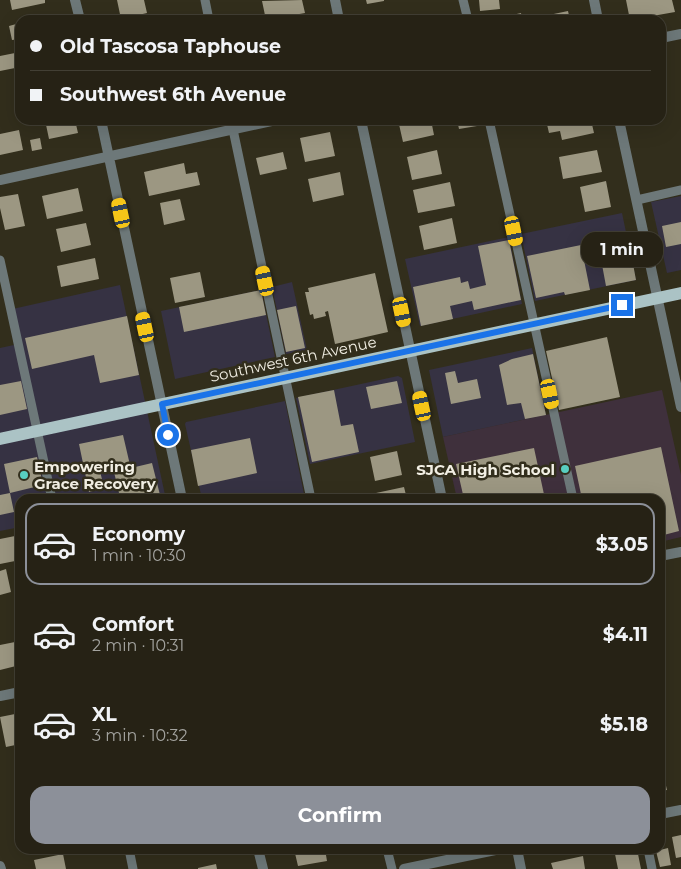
<!DOCTYPE html>
<meta charset="utf-8">
<style>
:root{--surface:#262215;--page:#322f22;--text:#f1f3f6;--muted:#a4a4a0;--line:#423f34;--accent:#8c9099}
body{margin:0;font-family:Montserrat,sans-serif;background:var(--page);color:var(--text);height:100vh;display:flex;flex-direction:column;font-size:19px;white-space:nowrap}
*{box-sizing:border-box;margin:0}
p{font-size:16px;color:var(--muted)}
.icon{flex:none;width:28px;height:28px;fill:none;stroke:currentColor;stroke-width:2;stroke-linecap:round;stroke-linejoin:round}
.map{position:relative;flex:1;overflow:hidden}
.sheet{position:absolute;left:15px;top:494px;width:650px;height:360px;display:flex;flex-direction:column;background:var(--surface);border-radius:15px;box-shadow:0 5px 20px #0002,0 0 0 1px var(--line)}
.sheet>*{flex:none}
.top-card{position:absolute;left:15px;top:15px;width:651px;height:110px;border-radius:15px;box-shadow:0 5px 20px #0002,0 0 0 1px var(--line);display:grid;align-content:center;height:110px;padding:0 15px;background:var(--surface)}
.end{position:absolute;width:22px;height:22px;margin:-11px;border:6px solid #1a73e8;background:#fff;box-shadow:0 0 0 2px #fff}
.from{border-radius:50%}
.bubble{position:absolute;height:35px;border-radius:15px;background:var(--surface);box-shadow:0 5px 20px #0002,0 0 0 1px var(--line);font-size:16px;font-weight:700;line-height:35px;text-align:center}
.car{position:absolute;width:15px;height:30px;margin:-15px -8px;border-radius:6px;box-shadow:0 0 4px 1px #0007;background:linear-gradient(#f5c518 24%,#345 0 40%,#f5c518 0 76%,#345 0 86%,#f5c518 0)}
.top-card b{display:flex;align-items:center;gap:18px;height:48px;font-size:19px}
.top-card b+b{border-top:1px solid var(--line)}
.top-card i{width:12px;height:12px;background:var(--text)}
ul{padding:9px 0 0;list-style:none}
li{display:flex;align-items:center;gap:15px;height:82px;margin:0 10px 8px;padding:0 5px;border:2px solid transparent;border-radius:15px}
li div{flex:1}
li b{display:block;font-size:19px}
li em{font-style:normal;font-weight:700}
li.on{border-color:var(--accent)}
li>.icon{width:45px;height:45px;stroke-width:1.5}
.button{display:flex;gap:10px;margin-top:auto;padding:10px 15px}
.button a{flex:1;height:58px;border-radius:15px;background:var(--accent);color:#fff;font-size:20px;font-weight:700;line-height:58px;text-align:center}
.map>svg:first-child{display:block}
.commercial{fill:#363243}
.education{fill:#3f303c}
.building{fill:#9c9782}
.lines{fill:none;stroke-linecap:round;stroke-linejoin:round}
.service{stroke:#6d7879;stroke-width:9}
.minor{stroke:#6d7879;stroke-width:10}
.primary{stroke:#abc3c5;stroke-width:12}
.route{stroke:#1a73e8;stroke-width:6}
.poi-dot{fill:#58cec0;stroke:#322e1c;stroke-width:2}
.labels{text-anchor:middle;dominant-baseline:central;stroke-width:5;stroke-linejoin:round;paint-order:stroke}
.street-label{font-size:15px;fill:#f2efe4;stroke:#322e1c}
.poi-label{font-size:15px;font-weight:bold;fill:#f2efe4;stroke:#322e1c;text-anchor:start}
</style>
<div class="map">
<svg width="681" height="869" viewBox="0 0 681 869">
<rect width="100%" height="100%" fill="#322e1c"/>
<path class="commercial" d="M681 196V270L667 273 651 202Z
M622 213 636 280 535 301 521 234Z
M509 237 522 304 420 326 405 259Z
M292 282 307 350 286 354 272 287Z
M120 285 165 495 150 499H20V527L0 531V348L14 345 8 310Z
M261 290 275 357 175 379 161 311Z
M532 348 546 415 443 437 429 370Z
M398 376 402 378 415 442 310 464 296 398Z
M285 401 305 499H202L185 424 186 422Z"/>
<path class="education" d="M662 390 681 475V537L660 542V499H457L443 437Z"/>
<path class="building" d="M10 0H45V3L12 10Z
M117 0H144L147 13 121 19Z
M302 0 305 13 266 20 262 1Z
M366 0H384V1L367 4Z
M479 0H499L500 9 480 11Z
M626 0H672L675 12 630 20Z
M568 11 570 20H545L544 16Z
M521 13 522 20H508V16Z
M20 23V39L12 40 9 26Z
M20 52V67L0 71V56Z
M45 120H75L78 133 49 139Z
M398 120H431L434 135 403 142Z
M457 120H476L477 126 459 129Z
M546 120H591L594 133 562 140 560 131 549 133Z
M19 130 23 150 0 155V134Z
M330 132 335 156 305 162 300 138Z
M40 138 42 149 32 151 30 140Z
M437 150 442 174 412 180 407 157Z
M597 150 602 172 563 179 559 157Z
M283 152 287 169 260 175 256 158Z
M184 163 186 174 197 172 200 185 149 196 144 172Z
M340 172 344 195 313 202 308 179Z
M606 181 611 207 585 212 580 187Z
M450 182 455 206 418 213 413 190Z
M78 188 83 211 47 219 42 196Z
M18 194 25 226 5 230 0 208V197Z
M180 199 185 220 164 225 160 203Z
M452 218 457 243 424 250 419 226Z
M681 222V244L666 247 662 226Z
M86 223 91 245 61 252 56 229Z
M509 240 521 300 474 310 472 301 450 306 453 319 421 326 413 287 460 277 461 283 468 281 470 289 486 285 478 246Z
M581 245 590 290 565 295 564 292 536 298 527 256Z
M615 251 616 257 631 253 636 280 606 286 600 254Z
M95 258 99 279 61 287 57 266Z
M200 272 205 297 175 303 170 278Z
M375 273 388 332 335 344 328 311 325 312 326 316 314 319 313 314 310 315 305 292H309L308 288Z
M261 290 266 315 184 332 179 307Z
M296 306 305 348 286 352 277 310Z
M127 316 139 375 100 383 94 355 32 369 25 338Z
M607 337 620 397 559 410 546 351Z
M533 354 546 415 525 419 521 403 507 405 499 365 512 359Z
M455 371 458 383 477 379 481 398 451 404 445 373Z
M21 381 27 409 0 415V385Z
M397 381 402 403 371 409 366 387Z
M334 390 341 426 353 424 359 452 312 462 298 397Z
M123 435 130 465 100 471 104 488 89 492 79 444Z
M250 438 257 473 198 486 191 450Z
M661 447 679 531 660 536V499H582L575 466Z
M534 448 545 499H464L456 464Z
M397 451 402 475 375 481 370 457Z
M37 457 43 485 10 493 4 464Z
M152 463 160 495 143 499H116L115 495 119 493 114 472Z
M404 487 407 499H363L362 496Z
M10 493 14 512 0 515V495Z
M20 535V560L0 564V539Z
M6 569 11 592 0 595V571Z
M20 641V665L0 670V645Z
M20 713V744L6 747 0 717Z
M660 760 667 790 660 791Z
M681 835V857L676 858 672 837Z
M668 848 671 865 660 867 656 851Z
M176 849H203V850L178 855Z
M294 849H325L327 861 298 866Z
M614 849H637L641 869H618Z
M63 854 66 869H36L34 860Z
M583 856 585 869H553L551 863Z
M216 864 217 869H198V868Z"/>
<g class="lines">
<path class="service" d="M205 0 209 20
M463 0 468 20
M231 120 311 499
M489 120 573 499
M637 200 681 190
M0 260 52 499
M129 849 133 869
M387 849 392 869
M648 849 652 869"/>
<path class="minor" d="M75 0 80 20
M335 0 339 20
M594 0 598 20
M661 38 681 34
M101 120 182 499
M361 120 442 499
M619 120 681 407
M0 180 276 120
M660 556 681 552
M0 696 20 692
M660 814 681 810
M258 849 263 869
M517 849 521 869
M0 866 1 869
M404 869 500 849"/>
<path class="primary" d="M0 439 681 293"/>
</g>
<g class="lines">
<path class="route" d="M168 435 162 404 622 305"/>
</g>
<g class="poi-dot">
<circle cx="565" cy="469" r="5"/>
<circle cx="24" cy="475" r="5"/>
</g>
<g class="labels">
<g class="street-label">
<text transform="translate(293 359) rotate(-12)">Southwest 6th Avenue</text>
</g>
<g class="poi-label">
<text x="34" y="466">Empowering<tspan x="34" dy="17">Grace Recovery</tspan></text>
<text x="555" y="469" text-anchor="end">SJCA High School</text>
</g>
</g>
</svg>
<i class="end from" style="left:168px;top:435px"></i>
<i class="end" style="left:622px;top:305px"></i>
<div class="bubble" style="left:581px;top:232px;width:82px">1 min</div>
<i class="car" style="left:121px;top:213px;rotate:348deg"></i>
<i class="car" style="left:514px;top:231px;rotate:168deg"></i>
<i class="car" style="left:265px;top:281px;rotate:348deg"></i>
<i class="car" style="left:402px;top:312px;rotate:168deg"></i>
<i class="car" style="left:145px;top:327px;rotate:348deg"></i>
<i class="car" style="left:550px;top:394px;rotate:168deg"></i>
<i class="car" style="left:422px;top:406px;rotate:348deg"></i>
<div class="top-card">
<b><i class="from"></i>Old Tascosa Taphouse</b>
<b><i></i>Southwest 6th Avenue</b>
</div>
<section class="sheet">
<ul>
<li class="on"><svg class="icon" aria-label="car" viewBox="0 0 24 24"><path d="M5 17H2v-5l4-1 3-4h7l3 4 3 1v5h-3M9 17h6M6 11h13"/><circle cx="7" cy="17" r="2"/><circle cx="17" cy="17" r="2"/></svg><div><b>Economy</b><p>1 min · 10:30</p></div><em>$3.05</em></li>
<li><svg class="icon" aria-label="car" viewBox="0 0 24 24"><path d="M5 17H2v-5l4-1 3-4h7l3 4 3 1v5h-3M9 17h6M6 11h13"/><circle cx="7" cy="17" r="2"/><circle cx="17" cy="17" r="2"/></svg><div><b>Comfort</b><p>2 min · 10:31</p></div><em>$4.11</em></li>
<li><svg class="icon" aria-label="car" viewBox="0 0 24 24"><path d="M5 17H2v-5l4-1 3-4h7l3 4 3 1v5h-3M9 17h6M6 11h13"/><circle cx="7" cy="17" r="2"/><circle cx="17" cy="17" r="2"/></svg><div><b>XL</b><p>3 min · 10:32</p></div><em>$5.18</em></li>
</ul>
<div class="button"><a>Confirm</a></div>
</section>
</div>
